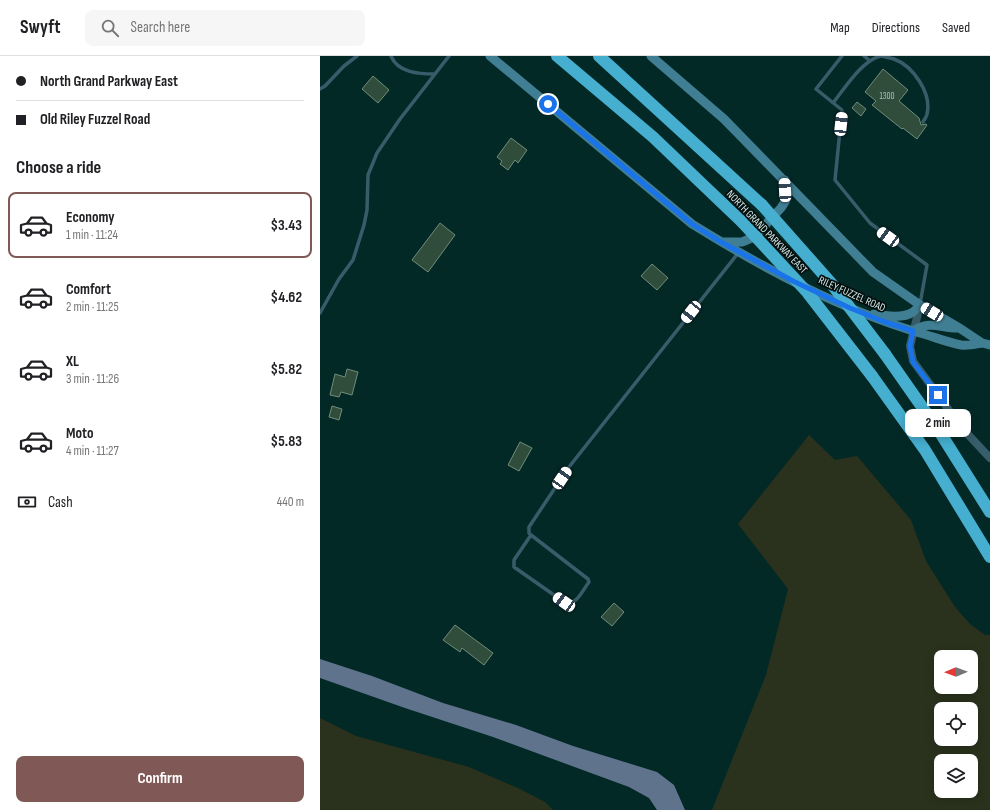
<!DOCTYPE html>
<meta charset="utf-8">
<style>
:root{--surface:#fff;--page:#f6f6f6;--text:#202124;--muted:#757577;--line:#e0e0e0;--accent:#805855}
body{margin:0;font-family:"Sofia Sans Condensed",sans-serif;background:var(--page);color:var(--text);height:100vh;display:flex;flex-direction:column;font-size:15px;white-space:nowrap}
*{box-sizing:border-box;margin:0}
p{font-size:13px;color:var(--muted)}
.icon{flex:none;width:22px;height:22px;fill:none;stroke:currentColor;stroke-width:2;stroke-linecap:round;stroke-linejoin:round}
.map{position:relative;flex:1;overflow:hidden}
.side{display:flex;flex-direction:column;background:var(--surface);width:320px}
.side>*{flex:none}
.banner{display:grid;align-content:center;height:88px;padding:0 16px;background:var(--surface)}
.needle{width:26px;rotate:269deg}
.fabs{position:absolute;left:614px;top:594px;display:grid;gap:8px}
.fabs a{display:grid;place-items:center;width:44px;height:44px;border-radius:8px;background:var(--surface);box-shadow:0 2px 10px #0003;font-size:20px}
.end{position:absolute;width:18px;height:18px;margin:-9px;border:5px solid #1a73e8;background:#fff;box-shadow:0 0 0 2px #fff}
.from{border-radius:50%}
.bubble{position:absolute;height:28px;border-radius:8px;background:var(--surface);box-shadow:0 2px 10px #0003;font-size:13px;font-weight:700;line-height:28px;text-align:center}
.car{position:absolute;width:12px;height:24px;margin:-12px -6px;border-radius:5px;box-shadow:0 0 3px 1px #0007;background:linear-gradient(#fff 24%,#345 0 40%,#fff 0 76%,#345 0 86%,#fff 0)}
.banner b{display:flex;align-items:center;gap:14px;height:38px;font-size:15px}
.banner b+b{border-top:1px solid var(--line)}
.banner i{width:10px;height:10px;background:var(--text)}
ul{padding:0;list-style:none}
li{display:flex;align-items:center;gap:12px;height:66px;margin:0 8px 6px;padding:0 8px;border:2px solid transparent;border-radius:8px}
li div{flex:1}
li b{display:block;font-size:15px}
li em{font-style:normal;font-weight:700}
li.current{border-color:var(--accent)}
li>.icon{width:36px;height:36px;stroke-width:1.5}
h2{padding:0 16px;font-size:18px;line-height:48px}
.pay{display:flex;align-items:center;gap:10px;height:44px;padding:0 16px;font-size:15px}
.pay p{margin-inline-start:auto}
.primary-button{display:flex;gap:8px;margin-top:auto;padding:8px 16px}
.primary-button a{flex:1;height:46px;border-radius:8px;background:var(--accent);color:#fff;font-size:16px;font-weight:700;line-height:46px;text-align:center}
header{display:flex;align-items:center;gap:24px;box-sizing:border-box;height:56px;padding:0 20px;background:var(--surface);border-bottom:1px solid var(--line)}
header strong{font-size:19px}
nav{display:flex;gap:22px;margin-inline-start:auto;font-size:14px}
.search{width:280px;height:36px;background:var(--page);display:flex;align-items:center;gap:10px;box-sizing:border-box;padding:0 14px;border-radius:8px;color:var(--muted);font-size:15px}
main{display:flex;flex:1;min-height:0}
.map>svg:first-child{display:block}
.green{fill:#2a321d;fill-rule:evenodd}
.water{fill:#60738d}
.building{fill:#304d3c;stroke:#718d7b}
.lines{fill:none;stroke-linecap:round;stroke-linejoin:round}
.service{stroke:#385d6a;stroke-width:3.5}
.tertiary{stroke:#385d6a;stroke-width:8}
.secondary{stroke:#407e93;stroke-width:9}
.motorway{stroke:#46afcf;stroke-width:12}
.motorway-bridge{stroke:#46afcf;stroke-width:12}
.route{stroke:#1a73e8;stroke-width:5}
.labels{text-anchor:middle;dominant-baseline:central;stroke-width:3.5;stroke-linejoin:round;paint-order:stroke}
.number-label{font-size:9px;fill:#acc1bc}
.street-label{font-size:11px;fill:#d5e8e6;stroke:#030f0e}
</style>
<header>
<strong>Swyft</strong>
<div class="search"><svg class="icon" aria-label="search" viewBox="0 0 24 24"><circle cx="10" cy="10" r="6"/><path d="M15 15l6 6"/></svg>Search here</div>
<nav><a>Map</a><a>Directions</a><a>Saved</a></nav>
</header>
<main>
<section class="side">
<div class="banner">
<b><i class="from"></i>North Grand Parkway East</b>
<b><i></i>Old Riley Fuzzel Road</b>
</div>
<h2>Choose a ride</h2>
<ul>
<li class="current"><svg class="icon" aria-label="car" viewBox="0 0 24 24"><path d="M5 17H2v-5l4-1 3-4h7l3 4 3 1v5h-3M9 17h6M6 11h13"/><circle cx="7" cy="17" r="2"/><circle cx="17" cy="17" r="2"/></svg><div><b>Economy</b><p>1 min · 11:24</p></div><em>$3.43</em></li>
<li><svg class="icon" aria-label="car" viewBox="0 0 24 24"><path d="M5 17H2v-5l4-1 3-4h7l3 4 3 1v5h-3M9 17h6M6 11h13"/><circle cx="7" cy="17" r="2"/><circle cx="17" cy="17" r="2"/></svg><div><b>Comfort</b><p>2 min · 11:25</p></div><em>$4.62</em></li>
<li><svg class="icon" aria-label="car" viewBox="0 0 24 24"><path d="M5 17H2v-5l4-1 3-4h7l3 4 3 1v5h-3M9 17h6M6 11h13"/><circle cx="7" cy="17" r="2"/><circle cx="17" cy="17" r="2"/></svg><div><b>XL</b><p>3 min · 11:26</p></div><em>$5.82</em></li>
<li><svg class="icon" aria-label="car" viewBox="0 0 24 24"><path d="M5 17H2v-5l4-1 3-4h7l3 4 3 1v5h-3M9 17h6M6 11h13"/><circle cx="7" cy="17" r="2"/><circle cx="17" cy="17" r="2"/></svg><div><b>Moto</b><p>4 min · 11:27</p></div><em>$5.83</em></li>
</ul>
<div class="pay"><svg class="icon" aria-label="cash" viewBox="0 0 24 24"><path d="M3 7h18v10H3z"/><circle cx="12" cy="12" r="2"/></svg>Cash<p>440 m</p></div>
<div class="primary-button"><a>Confirm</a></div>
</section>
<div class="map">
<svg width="670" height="754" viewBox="0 0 670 754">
<rect width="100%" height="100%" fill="#032927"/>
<path class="green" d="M489 379 515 404 537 400 591 464 606 505 635 551 650 568 665 579H670V754H392L446 619 468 533 418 468ZM621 601H651V631H621ZM621 653H651V683H621ZM621 705H651V735H621Z
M0 662 36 680 149 711 200 733 225 746 233 754H0Z"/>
<path class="water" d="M0 603 52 620 123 647 196 669 253 690 337 716 354 729 365 754H337L329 742 309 731 173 681 85 652 0 622Z"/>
<path class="building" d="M563 13 588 34 579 45 599 62 601 69 606 68 607 69 597 83 583 72 582 73 552 49 556 45 545 36Z
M53 20 69 34 58 47 42 33Z
M537 46 546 53 541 60 532 52Z
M191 82 207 94 198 107 195 104 188 114 180 108 182 105 177 101Z
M120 167 135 179 108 216 92 204Z
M332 208 348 222 337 234 321 220Z
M27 313 38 316 32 339 21 336 19 341 10 339 15 318 25 321Z
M12 350 22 353 19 364 9 361Z
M200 386 212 392 199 415 188 409Z
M294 547 304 556 292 570 281 561Z
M135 569 173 597 164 609 142 592 140 596 123 584Z"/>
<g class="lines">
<path class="service" d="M71 0C78 17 99 18 115 18
M522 0 496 33 522 54 515 124 550 167 607 209 600 248
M544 0 550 5
M562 0C566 1 570 2 574 3 593 10 612 37 607 58 607 60 604 64 603 66
M0 33 5 30 24 10 37 0
M513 47C525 32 542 4 561 0
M0 257 19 223 33 204 44 169 47 154 48 119 57 97 80 63 129 0
M211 479 194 504V511L244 546C257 550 262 535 269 526L268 523 211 479 209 477V471L249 411 419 196"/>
<path class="tertiary" d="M600 249 590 290 593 305 642 372 670 402"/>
<path class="secondary" d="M170 0 372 168C443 212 519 253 600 277 614 281 627 286 641 289 648 290 656 288 662 287
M331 0 404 63 553 216 600 249 641 273 662 287 670 289
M402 186H422L434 181 461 152 466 144 465 124
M554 258C565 260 583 263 593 256 596 254 598 251 600 249
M593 275C610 264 620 272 637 272"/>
<path class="motorway" d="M237 0 333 81 422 166
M279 0 442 149
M565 298 621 378 670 456
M552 320 605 394 670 501"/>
<path class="motorway-bridge" d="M442 149 511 227 565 298
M422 166 487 236 552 320"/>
</g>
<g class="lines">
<path class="route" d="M228 48 372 168 401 186 473 225 530 252 565 266 593 275 590 290 593 306 618 339"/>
</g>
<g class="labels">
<g class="number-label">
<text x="567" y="40">1300</text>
</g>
<g class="street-label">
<text transform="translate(447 176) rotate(46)">NORTH GRAND PARKWAY EAST</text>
<text transform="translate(532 238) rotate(24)">RILEY FUZZEL ROAD</text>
</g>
</g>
</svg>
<div class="fabs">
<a><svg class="needle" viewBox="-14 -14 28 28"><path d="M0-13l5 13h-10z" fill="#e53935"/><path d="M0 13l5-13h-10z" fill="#757577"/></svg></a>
<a><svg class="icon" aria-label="locate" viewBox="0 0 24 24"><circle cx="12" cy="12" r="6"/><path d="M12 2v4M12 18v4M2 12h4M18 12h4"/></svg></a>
<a><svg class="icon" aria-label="layers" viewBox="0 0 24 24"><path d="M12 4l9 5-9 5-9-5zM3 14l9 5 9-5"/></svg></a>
</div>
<i class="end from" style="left:228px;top:48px"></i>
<i class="end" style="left:618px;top:339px"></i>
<div class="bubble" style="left:585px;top:353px;width:66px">2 min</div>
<i class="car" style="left:521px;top:68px;rotate:6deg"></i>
<i class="car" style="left:465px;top:134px;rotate:357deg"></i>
<i class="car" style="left:568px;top:181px;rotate:306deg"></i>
<i class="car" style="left:371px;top:256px;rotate:218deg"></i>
<i class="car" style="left:612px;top:256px;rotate:301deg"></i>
<i class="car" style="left:242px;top:422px;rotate:34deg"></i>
<i class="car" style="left:244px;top:546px;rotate:305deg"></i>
</div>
</main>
